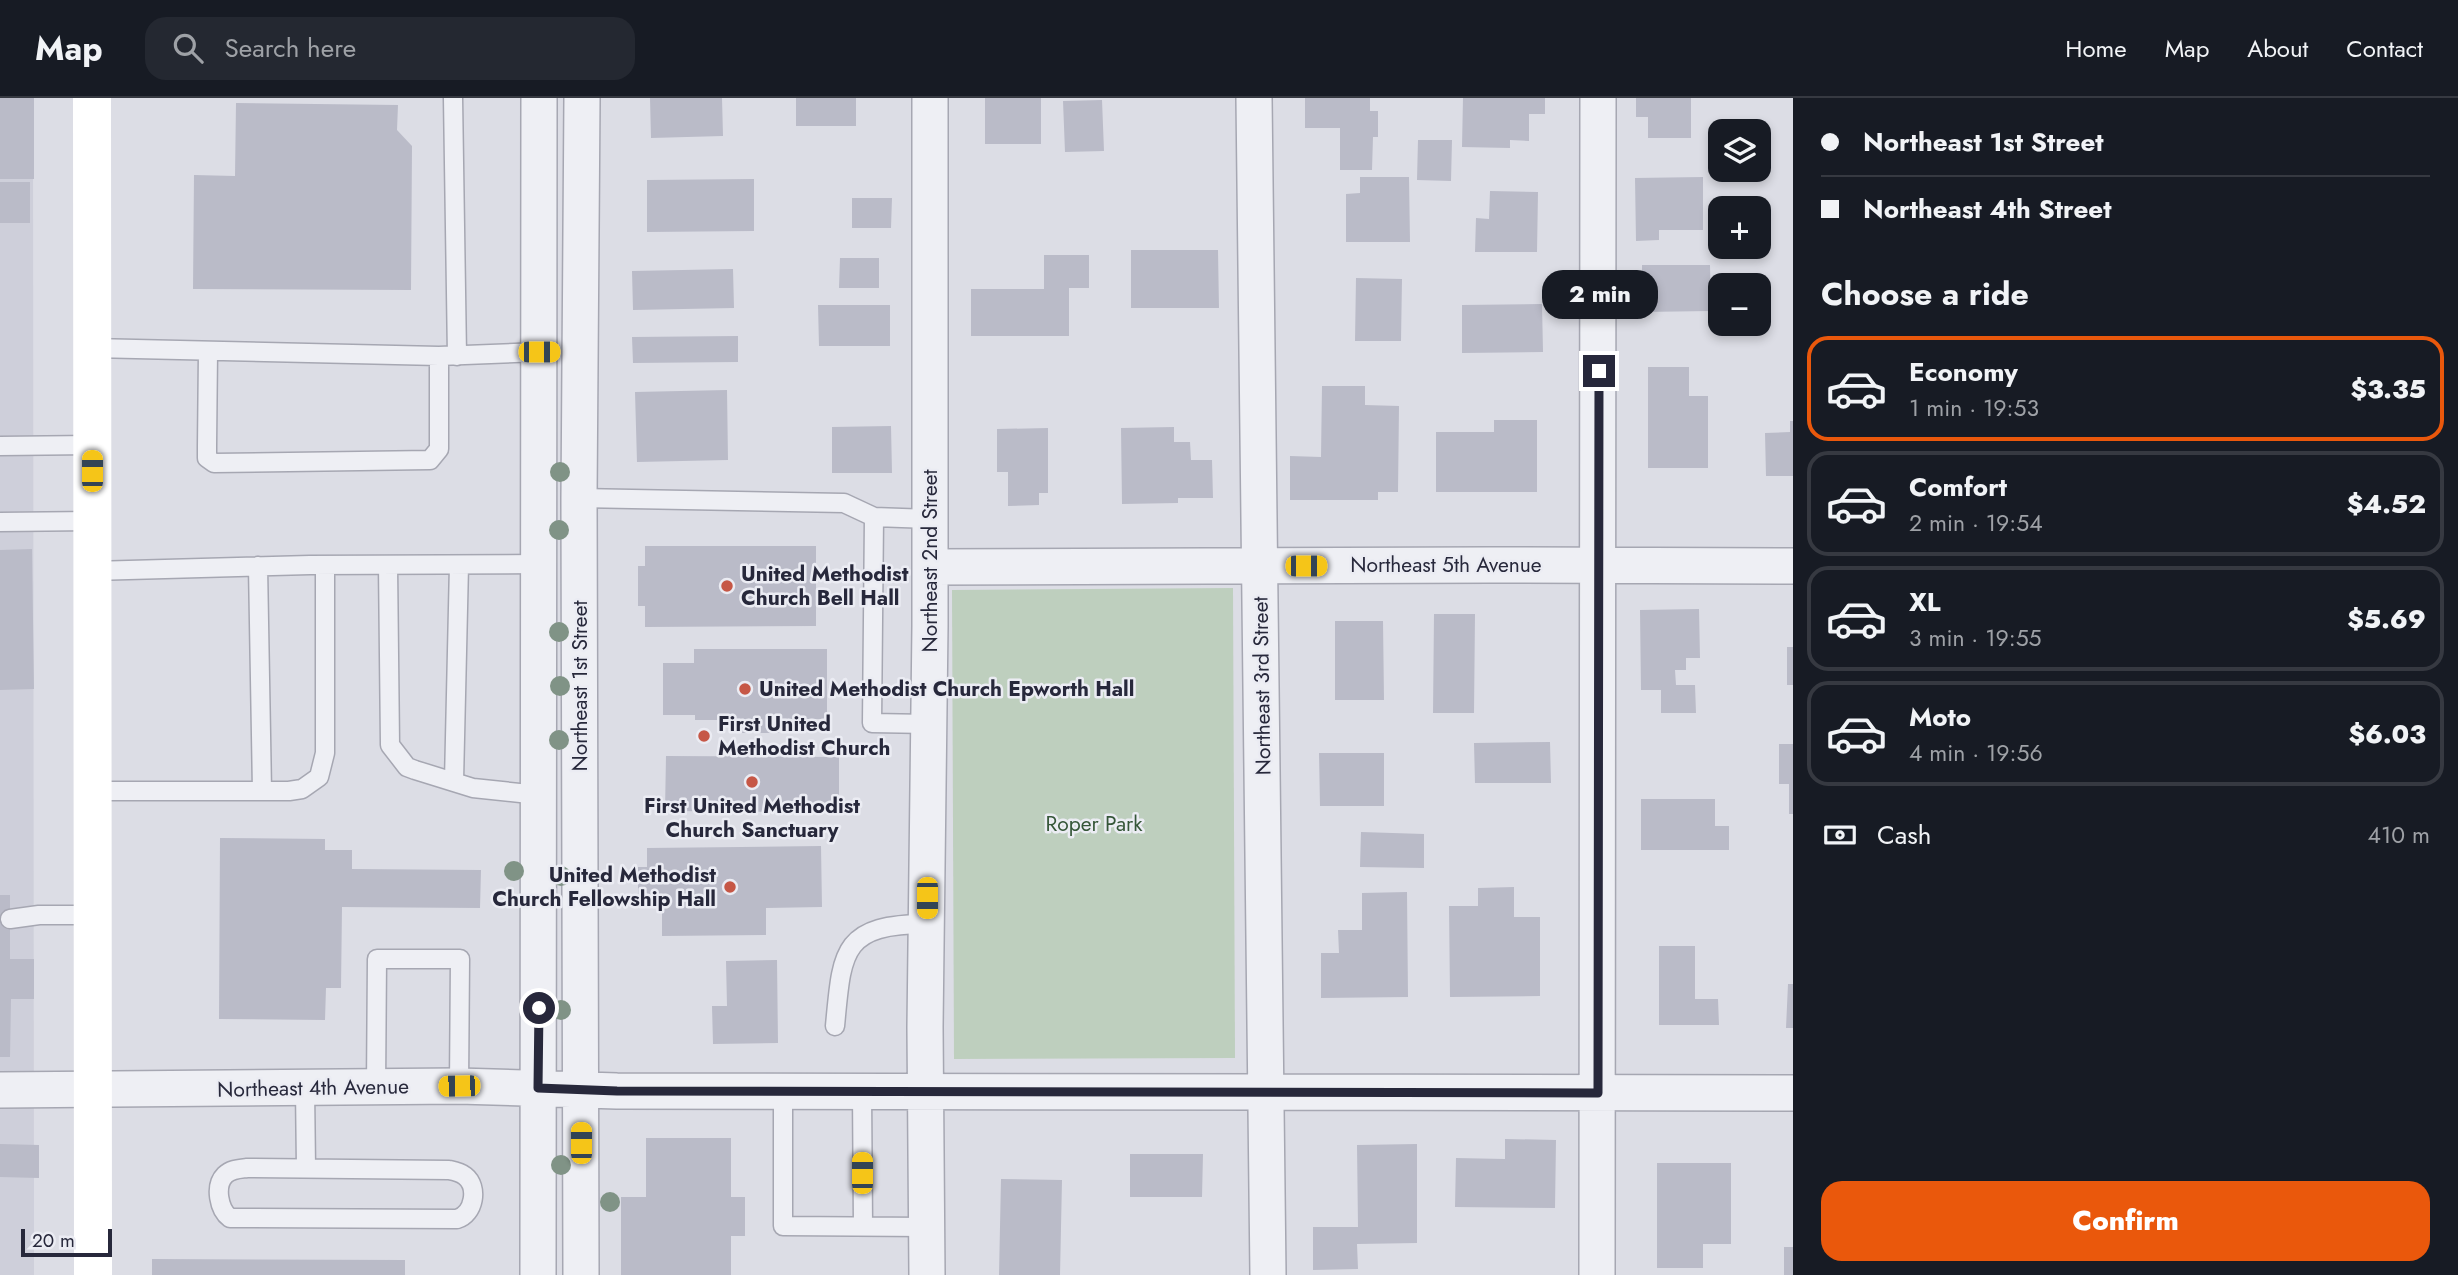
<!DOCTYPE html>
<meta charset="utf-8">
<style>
:root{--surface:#171b24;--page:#242831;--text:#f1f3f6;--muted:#9ea1a6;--line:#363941;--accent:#ea580c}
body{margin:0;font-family:Jost,sans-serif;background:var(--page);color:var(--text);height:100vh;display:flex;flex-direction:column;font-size:26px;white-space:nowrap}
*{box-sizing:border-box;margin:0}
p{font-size:23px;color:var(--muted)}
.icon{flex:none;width:38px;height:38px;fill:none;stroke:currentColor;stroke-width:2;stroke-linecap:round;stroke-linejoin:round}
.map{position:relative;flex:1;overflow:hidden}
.drawer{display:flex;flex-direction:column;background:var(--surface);width:665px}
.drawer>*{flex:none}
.banner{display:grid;align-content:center;height:154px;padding:0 28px;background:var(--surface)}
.tools{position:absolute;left:1708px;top:21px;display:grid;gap:14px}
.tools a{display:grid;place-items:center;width:63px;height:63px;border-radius:14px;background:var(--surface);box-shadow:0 4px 10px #0003;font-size:35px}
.scale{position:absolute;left:21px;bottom:18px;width:91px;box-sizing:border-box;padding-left:7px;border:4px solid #27283b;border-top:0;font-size:19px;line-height:24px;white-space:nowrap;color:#27283b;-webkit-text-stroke:5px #ebecf3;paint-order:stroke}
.end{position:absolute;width:32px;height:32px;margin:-16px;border:9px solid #27283b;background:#fff;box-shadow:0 0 0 4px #fff}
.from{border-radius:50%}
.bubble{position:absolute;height:49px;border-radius:21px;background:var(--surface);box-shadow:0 4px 10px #0003;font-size:23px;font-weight:800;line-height:49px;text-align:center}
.car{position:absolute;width:21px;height:42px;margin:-21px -10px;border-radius:9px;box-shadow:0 0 5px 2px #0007;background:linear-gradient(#f5c518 24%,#345 0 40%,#f5c518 0 76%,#345 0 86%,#f5c518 0)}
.banner b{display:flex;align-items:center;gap:24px;height:66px;font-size:26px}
.banner b+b{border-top:2px solid var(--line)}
.banner i{width:18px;height:18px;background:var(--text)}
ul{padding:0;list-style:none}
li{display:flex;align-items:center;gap:21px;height:105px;margin:0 14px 10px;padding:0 14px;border:4px solid var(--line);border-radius:21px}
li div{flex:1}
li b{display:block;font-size:26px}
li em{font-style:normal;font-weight:800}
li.on{border-color:var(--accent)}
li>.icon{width:63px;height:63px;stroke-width:1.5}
h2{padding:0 28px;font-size:32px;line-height:84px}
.pay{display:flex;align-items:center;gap:18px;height:77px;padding:0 28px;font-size:26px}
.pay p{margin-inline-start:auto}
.cta{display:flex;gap:14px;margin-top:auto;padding:14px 28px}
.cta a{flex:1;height:80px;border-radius:21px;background:var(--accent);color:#fff;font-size:28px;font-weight:800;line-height:80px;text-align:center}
header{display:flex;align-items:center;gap:42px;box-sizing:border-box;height:98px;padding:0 35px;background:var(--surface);border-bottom:2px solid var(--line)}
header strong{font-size:33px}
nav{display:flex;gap:38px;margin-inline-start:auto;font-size:24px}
.search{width:490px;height:63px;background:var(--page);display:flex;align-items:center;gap:18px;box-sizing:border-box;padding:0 24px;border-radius:21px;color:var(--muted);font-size:26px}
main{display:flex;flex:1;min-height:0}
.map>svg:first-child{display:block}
.built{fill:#cecfda}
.green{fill:#becfbe}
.building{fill:#babbc8}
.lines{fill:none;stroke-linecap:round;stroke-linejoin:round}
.lane-casing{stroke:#a6a7b2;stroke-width:21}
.street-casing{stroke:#a6a7b2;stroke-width:38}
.lane{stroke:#eeeff4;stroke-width:18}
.street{stroke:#eeeff4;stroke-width:35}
.secondary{stroke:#fff;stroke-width:38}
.tree{fill:#809386}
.route{stroke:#27283b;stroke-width:9}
.poi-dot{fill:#c65746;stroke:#ebecf3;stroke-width:2.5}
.labels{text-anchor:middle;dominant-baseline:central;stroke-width:5;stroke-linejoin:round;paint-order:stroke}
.street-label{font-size:21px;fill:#27283b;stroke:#ebecf3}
.poi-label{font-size:21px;font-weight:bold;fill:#27283b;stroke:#ebecf3;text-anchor:start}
.park-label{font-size:21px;fill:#355638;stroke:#ebecf3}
</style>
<header>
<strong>Map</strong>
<div class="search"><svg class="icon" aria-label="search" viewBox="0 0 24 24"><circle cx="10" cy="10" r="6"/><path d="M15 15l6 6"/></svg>Search here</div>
<nav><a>Home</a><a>Map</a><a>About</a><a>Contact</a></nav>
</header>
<main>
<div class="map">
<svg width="1793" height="1177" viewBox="0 0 1793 1177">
<rect width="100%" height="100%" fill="#dcdde5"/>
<path class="built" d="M0 0H33L34 1177H0Z"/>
<path class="green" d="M1233 490 1235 960 954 961 952 492Z"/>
<path class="building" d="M0 0H34V81H0Z
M650 0H722L723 38 651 40Z
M796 0H856V28H796Z
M985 0H1041V46H985Z
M1305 0H1370V13H1378V39H1373L1372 72H1340V30H1305Z
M1463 0H1545V16H1529V43L1510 42V50L1462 49Z
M1636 0H1691V40H1648V19H1636Z
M1102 2 1104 53 1065 54 1063 3Z
M236 5 398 7 397 32 412 48 411 192 193 191 194 77 235 78Z
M1418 42H1452L1451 83 1417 82Z
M1360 79H1409L1410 144H1346V96L1360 95Z
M1703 79V132H1659V142L1636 143 1635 80Z
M754 81V133L647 134V82Z
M0 84H30V125H0Z
M1490 93 1538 94 1537 154H1475L1476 120 1489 121Z
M852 100H892L891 130H852Z
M1131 152H1218L1219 210H1131Z
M1044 157H1089V190H1069V238H971V191H1044Z
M840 160H879V190H839Z
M1642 167H1710L1711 213 1642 214Z
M733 171 734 210 633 212 632 173Z
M1356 180 1402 181 1401 243H1355Z
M1542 206 1543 254 1462 255V207Z
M818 207H890V248H819Z
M738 238V264L633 265 632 239Z
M1648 269H1689V298H1708V370H1648Z
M1322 288H1365V307L1399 308 1398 394H1378V402H1290V358L1321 359Z
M727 292 728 362 637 364 635 294Z
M1494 322H1537V394H1436V334H1494Z
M1790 323H1793V378H1766L1765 335 1790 334Z
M891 328 892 375H832V329Z
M1174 329V344H1190L1191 362H1212L1213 400H1178V405L1122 406 1121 330Z
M1048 330V395H1039V407L1008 408V374H997V331Z
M645 448H816V528L645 529V508H638V468H645Z
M32 451 34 591 0 592V452Z
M1699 511 1700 560H1686V572H1675L1676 587H1695L1696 615H1661V592H1641L1640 512Z
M1434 516H1475L1474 615H1433Z
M1335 523H1383L1384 602H1335Z
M1787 549H1793V587H1787Z
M694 551H827V621H779V635H740L739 622H695V617H663V565H694Z
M1550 644 1551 685H1475L1474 645Z
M1779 646H1793V716H1789V686H1779Z
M1319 655H1384V708H1320Z
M666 658 839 659V708H792V714L665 713Z
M1641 701H1715V728H1729V752H1641Z
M1361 734 1424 736V770L1360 769Z
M220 740 325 741V752H352V771L481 772 480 810 342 809 341 890H326L325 922 219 921Z
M821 748 822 809 766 810V837L662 838V810H638V769H647V750Z
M1514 789V819H1540V898L1450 899 1449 808H1478V790Z
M1407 794 1408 899 1321 900V855H1339L1338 832H1362V795Z
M0 797H10V861H34V901H11L10 959H0Z
M1659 848H1695V901H1718L1719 927H1659Z
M777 862 778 945 713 946 712 908H727L726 863Z
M1788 886H1793V930H1786Z
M646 1040H731V1099H745V1138H731V1177H621V1099H646Z
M1505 1041 1556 1042 1555 1110 1455 1109 1456 1060 1505 1061Z
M0 1046 39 1047V1080L0 1079Z
M1417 1046V1145L1357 1146 1358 1171 1313 1172V1129H1358L1357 1047Z
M1130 1056H1203L1202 1099H1130Z
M1657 1065H1731V1146H1703V1170H1657Z
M1001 1081 1062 1082 1060 1177H999Z
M1784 1149H1793V1177H1784Z
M152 1161 405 1162V1177H152Z"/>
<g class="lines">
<g class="lane-casing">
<path id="lane" d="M453 0 457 258
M92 250 439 258 539 254
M208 254 207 348V360L214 365 430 362 439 351V258
M0 348 92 347
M579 400 844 405 874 419 872 625 929 626
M874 419 930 421
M0 424 92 423
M388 467 390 647 407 669 415 672 473 690 539 697
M258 468 262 693
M92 473 310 467 539 466
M454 683 459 467
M93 693H289L302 691 319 679 325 655V467
M10 821 39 817H93
M835 928C842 854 841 826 927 826
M376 990 377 861H460L459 988
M305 991 306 1070
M783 993V1128L927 1129
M862 993 863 1128
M247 1070 449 1072C454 1073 460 1074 465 1078 479 1089 474 1116 457 1121L230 1120C219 1112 214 1088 225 1077 231 1071 239 1071 247 1070Z"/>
</g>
<g class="street-casing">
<path id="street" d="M1254 0 1268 1177
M930 469 1490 467 1793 468
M0 992 459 988 617 993 1793 995
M538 1177 539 0
M581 1177 579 400 582 0
M927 1177 925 929 930 528V0
M1597 1177 1598 0"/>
</g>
<use href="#lane" class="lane"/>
<use href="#street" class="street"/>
<path class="secondary" d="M92 0 93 1177"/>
</g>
<g class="tree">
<circle cx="560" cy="374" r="10"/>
<circle cx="559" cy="432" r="10"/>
<circle cx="559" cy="534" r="10"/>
<circle cx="560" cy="588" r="10"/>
<circle cx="559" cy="642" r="10"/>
<circle cx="514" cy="773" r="10"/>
<circle cx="561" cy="778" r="10"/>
<circle cx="561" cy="912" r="10"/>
<circle cx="561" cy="1067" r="10"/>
<circle cx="610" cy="1104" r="10"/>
</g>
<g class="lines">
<path class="route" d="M539 910 538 990 617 993 1598 995 1599 273"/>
</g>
<g class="poi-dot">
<circle cx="727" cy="488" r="7"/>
<circle cx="745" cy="591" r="7"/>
<circle cx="704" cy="638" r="7"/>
<circle cx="752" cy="684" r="7"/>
<circle cx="730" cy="789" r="7"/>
</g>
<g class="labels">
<g class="street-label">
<text transform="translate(930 463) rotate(-90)">Northeast 2nd Street</text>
<text x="1446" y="467">Northeast 5th Avenue</text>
<text transform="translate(580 588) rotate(-90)">Northeast 1st Street</text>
<text transform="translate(1262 588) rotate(-91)">Northeast 3rd Street</text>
<text transform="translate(313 990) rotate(-1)">Northeast 4th Avenue</text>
</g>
<g class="poi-label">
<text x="741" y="476">United Methodist<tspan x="741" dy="24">Church Bell Hall</tspan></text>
<text x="759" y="591">United Methodist Church Epworth Hall</text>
<text x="718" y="626">First United<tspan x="718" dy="24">Methodist Church</tspan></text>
<text x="752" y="708" text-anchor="middle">First United Methodist<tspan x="752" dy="24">Church Sanctuary</tspan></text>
<text x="716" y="777" text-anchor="end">United Methodist<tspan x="716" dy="24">Church Fellowship Hall</tspan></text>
</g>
<g class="park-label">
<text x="1094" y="726">Roper Park</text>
</g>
</g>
</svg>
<div class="tools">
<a><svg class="icon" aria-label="layers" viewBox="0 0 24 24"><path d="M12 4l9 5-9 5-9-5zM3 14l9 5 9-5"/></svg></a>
<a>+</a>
<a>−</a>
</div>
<div class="scale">20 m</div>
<i class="end from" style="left:539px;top:910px"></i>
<i class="end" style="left:1599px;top:273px"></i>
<div class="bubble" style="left:1542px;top:172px;width:116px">2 min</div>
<i class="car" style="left:539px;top:254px;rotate:90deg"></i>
<i class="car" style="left:92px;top:373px;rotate:0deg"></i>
<i class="car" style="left:1306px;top:468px;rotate:90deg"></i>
<i class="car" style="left:927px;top:800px;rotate:180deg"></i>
<i class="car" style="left:459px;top:988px;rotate:269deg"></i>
<i class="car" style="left:581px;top:1045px;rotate:0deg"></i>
<i class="car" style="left:862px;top:1075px;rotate:0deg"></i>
</div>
<section class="drawer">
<div class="banner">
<b><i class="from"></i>Northeast 1st Street</b>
<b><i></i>Northeast 4th Street</b>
</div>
<h2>Choose a ride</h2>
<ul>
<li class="on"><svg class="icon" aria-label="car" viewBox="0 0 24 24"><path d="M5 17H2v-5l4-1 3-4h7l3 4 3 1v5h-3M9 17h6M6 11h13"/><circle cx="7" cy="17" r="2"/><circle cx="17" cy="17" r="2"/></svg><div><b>Economy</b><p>1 min · 19:53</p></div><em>$3.35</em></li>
<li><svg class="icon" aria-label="car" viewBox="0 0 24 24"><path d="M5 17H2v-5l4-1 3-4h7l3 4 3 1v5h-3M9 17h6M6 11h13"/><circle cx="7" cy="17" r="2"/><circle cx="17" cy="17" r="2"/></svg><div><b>Comfort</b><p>2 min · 19:54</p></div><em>$4.52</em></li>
<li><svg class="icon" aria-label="car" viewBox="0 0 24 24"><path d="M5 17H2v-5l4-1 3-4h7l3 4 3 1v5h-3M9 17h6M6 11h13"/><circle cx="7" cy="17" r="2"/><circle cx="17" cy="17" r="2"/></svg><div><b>XL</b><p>3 min · 19:55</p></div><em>$5.69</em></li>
<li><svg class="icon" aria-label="car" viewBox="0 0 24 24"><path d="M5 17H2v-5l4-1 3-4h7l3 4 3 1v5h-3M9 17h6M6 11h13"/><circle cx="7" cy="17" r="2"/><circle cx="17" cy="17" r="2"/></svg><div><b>Moto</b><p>4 min · 19:56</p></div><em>$6.03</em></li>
</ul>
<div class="pay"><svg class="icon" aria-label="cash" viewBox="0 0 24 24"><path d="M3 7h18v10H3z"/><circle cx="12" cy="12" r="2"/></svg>Cash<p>410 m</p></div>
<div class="cta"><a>Confirm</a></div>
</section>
</main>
